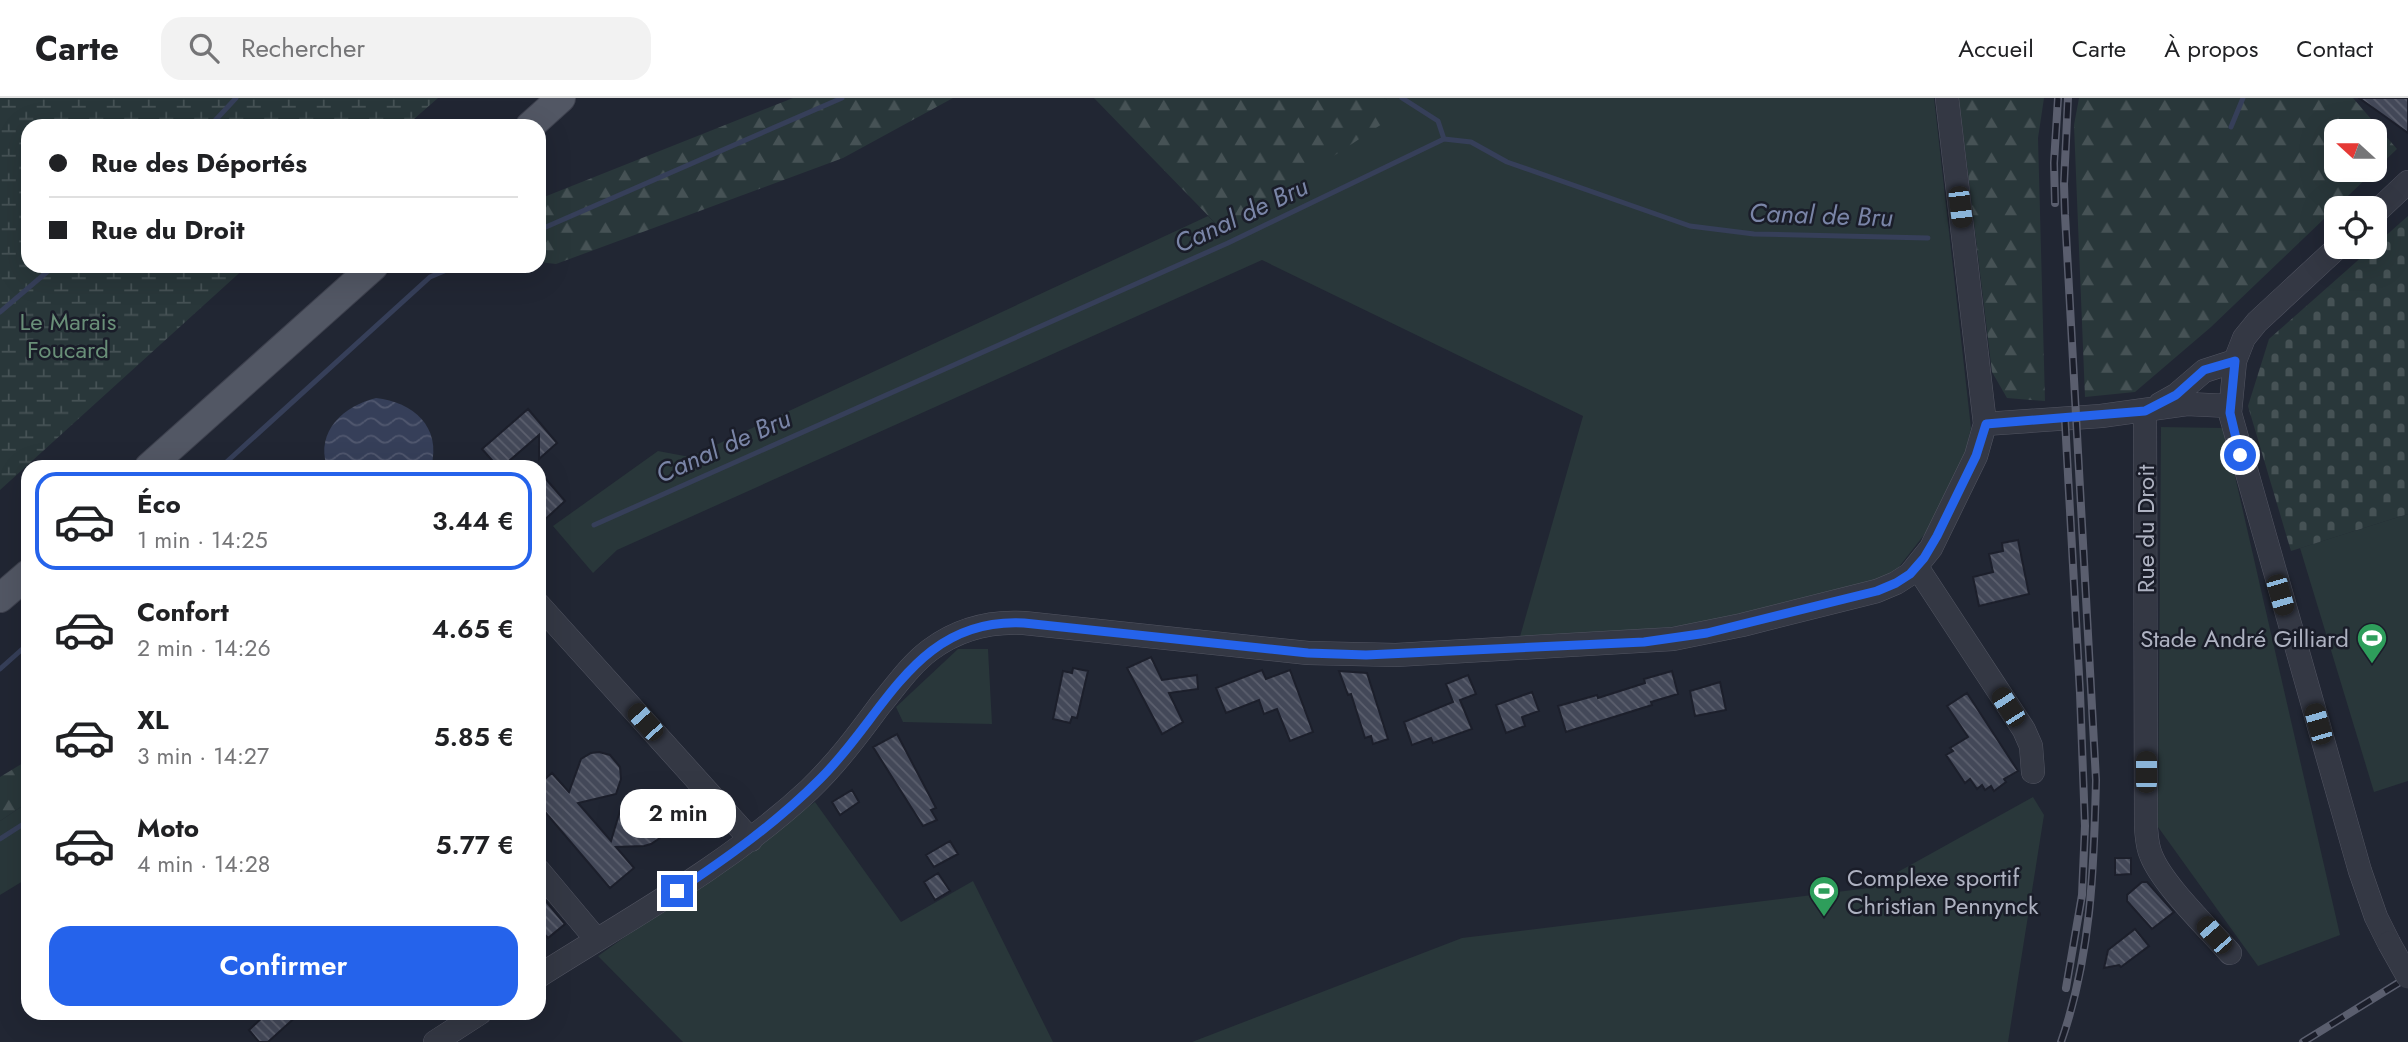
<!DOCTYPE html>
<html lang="fr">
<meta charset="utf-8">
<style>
:root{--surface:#fff;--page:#f2f2f2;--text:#202124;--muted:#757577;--line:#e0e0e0;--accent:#2563eb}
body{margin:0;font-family:Jost,sans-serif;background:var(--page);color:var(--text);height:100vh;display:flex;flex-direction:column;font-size:26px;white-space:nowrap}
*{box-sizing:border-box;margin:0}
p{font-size:23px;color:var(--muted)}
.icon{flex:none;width:38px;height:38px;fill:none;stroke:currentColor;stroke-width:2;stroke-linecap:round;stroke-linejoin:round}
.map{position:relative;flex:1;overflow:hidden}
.drawer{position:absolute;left:21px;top:362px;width:525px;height:560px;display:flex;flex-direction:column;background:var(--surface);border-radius:21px;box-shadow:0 7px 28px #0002}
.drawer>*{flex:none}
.guide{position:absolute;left:21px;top:21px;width:525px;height:154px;border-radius:21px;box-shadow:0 7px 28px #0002;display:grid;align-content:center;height:154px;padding:0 28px;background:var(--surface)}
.needle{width:46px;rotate:291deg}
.buttons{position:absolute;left:2324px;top:21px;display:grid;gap:14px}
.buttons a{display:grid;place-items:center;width:63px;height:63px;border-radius:14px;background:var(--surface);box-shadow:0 7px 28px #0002;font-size:35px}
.end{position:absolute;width:32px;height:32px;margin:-16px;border:9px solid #2563eb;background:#fff;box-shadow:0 0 0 4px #fff}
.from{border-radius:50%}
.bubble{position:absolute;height:49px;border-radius:21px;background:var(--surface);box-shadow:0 7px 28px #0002;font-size:23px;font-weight:600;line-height:49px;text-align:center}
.car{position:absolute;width:21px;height:42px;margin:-21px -10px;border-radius:9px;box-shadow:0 0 5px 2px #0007;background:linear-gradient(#222 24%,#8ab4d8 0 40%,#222 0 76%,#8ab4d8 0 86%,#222 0)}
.guide b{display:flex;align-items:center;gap:24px;height:66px;font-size:26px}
.guide b+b{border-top:2px solid var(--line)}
.guide i{width:18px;height:18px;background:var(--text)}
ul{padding:12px 0 0;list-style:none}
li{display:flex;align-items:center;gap:21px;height:98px;margin:0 14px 10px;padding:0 14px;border:4px solid transparent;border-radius:21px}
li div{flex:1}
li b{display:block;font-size:26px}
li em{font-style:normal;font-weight:600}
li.active{border-color:var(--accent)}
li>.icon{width:63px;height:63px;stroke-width:1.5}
.primary-button{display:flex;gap:14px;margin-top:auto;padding:14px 28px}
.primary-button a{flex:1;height:80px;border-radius:21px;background:var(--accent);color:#fff;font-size:28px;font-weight:600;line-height:80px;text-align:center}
header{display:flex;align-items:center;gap:42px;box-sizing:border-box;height:98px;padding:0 35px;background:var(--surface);border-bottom:2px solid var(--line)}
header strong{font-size:33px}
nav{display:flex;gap:38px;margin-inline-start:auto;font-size:24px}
.search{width:490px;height:63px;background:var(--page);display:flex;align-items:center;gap:18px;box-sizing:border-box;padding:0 24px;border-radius:21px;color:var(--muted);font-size:26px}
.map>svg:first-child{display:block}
.grass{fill:#29373a}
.forest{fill:url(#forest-firs);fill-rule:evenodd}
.wetland{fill:url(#wetland-marsh)}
.cemetery{fill:url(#cemetery-stones)}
.water{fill:url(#water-waves)}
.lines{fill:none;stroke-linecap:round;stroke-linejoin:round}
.stream{stroke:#363f59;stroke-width:5}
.building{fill:url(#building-back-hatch);stroke:#1c1f2b;stroke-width:2}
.minor-casing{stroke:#525562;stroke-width:24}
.major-casing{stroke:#3e414e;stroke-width:30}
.minor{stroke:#343844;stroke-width:23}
.major{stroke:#525764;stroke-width:28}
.rail-casing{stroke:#5a5e6e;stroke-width:8}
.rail{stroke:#1a1d29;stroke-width:5;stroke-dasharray:16;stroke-linecap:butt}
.minor-bridge-casing{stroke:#525562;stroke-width:24;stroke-linecap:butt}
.minor-bridge{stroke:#343844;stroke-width:23}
.route{stroke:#2563eb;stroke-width:9}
.labels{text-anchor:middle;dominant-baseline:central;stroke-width:5;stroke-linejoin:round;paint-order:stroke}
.park-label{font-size:24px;fill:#698f78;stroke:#1a1d29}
.street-label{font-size:24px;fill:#aeb2c1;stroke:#1a1d29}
.poi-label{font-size:24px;fill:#aeb2c1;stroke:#1a1d29;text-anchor:end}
.water-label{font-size:26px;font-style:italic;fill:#7a85a7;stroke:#1a1d29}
</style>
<header>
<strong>Carte</strong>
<div class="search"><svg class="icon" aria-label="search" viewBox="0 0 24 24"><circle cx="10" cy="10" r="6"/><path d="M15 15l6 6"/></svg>Rechercher</div>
<nav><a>Accueil</a><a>Carte</a><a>À propos</a><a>Contact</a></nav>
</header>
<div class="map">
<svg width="2408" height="944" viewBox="0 0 2408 944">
<defs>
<pattern id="forest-firs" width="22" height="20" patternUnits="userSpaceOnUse" patternTransform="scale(1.75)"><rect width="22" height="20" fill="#29373a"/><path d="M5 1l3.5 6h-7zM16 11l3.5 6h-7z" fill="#465255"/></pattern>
<pattern id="wetland-marsh" width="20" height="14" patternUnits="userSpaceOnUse" patternTransform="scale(1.75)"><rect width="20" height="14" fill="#29373a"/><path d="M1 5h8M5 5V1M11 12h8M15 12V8" fill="none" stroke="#465255"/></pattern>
<pattern id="cemetery-stones" width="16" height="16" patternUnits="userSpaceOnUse" patternTransform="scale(1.75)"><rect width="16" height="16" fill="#29373a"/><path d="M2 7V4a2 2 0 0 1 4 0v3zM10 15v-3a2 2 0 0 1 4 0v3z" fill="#465255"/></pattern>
<pattern id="water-waves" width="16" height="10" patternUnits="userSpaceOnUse" patternTransform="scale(1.75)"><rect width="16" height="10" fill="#363f59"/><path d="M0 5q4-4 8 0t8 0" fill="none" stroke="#51586f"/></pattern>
<pattern id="building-back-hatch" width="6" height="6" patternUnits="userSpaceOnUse" patternTransform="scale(1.75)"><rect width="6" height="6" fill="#434858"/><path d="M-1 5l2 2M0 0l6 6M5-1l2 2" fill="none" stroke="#5c606e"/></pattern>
</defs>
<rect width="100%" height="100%" fill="#212633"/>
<path class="grass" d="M1384 0H1934L1971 330 1964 360 1931 428 1895 474 1861 488 1717 525 1519 542 1583 318 1262 162 617 452 593 475 553 428 658 353 690 359 1208 118 1222 132 1387 2Z
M2161 329 2224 330 2340 837 2258 868 2158 729Z
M2408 416V683L2374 694 2300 450Z
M958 551H988L992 626 903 624 896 609Z
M2033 699 2044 717 2008 944H1192L1462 840 1869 790Z
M28 704V780L0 797V723Z
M815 704 901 824 973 783 1053 944H683L598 858Z"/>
<path class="forest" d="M793 0H953L843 60 556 166 539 164V101Z
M1094 0H1384L1387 2 1388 22 1222 132Z
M1959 0H2044L2038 40 2045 303 2007 300 1992 274Z
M2079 0H2353L2397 51 2211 229 2135 294 2085 299 2074 27ZM2336 33H2375V72H2336Z
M28 662V704L0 723V679Z"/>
<path class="wetland" d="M0 0H438L406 28H28V168H247L0 392Z"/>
<path class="cemetery" d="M2408 118V416L2291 453 2248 308 2269 241Z"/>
<path class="water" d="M376 300C413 304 442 329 431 369H327C315 333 344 308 376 300Z"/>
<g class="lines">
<path class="stream" d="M1402 0 1438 23 1444 41
M210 28 236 0
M2231 29 2243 0
M539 132 842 0
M0 214 54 168
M221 369 430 179 456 168
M594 427 1228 145 1444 41 1471 44 1507 64 1690 128 1754 136 1928 140
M0 571 28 546
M0 741 28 723"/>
</g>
<path class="building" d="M2359 0H2408V35L2383 17Z
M528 311 557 345 539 361V337L502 369H498L482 351Z
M539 373 565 403 539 427Z
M2018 442 2029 496 1979 508 1973 479 1993 474 1989 456 2003 453 2002 445Z
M1151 559 1162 582 1197 577 1198 591 1169 595 1183 624 1162 636 1127 570Z
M1073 570 1088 573 1077 620 1072 619 1070 625 1053 621 1063 573 1072 575Z
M1262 572 1266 581 1290 572 1313 634 1290 643 1277 611 1264 616 1259 602 1226 615 1216 590Z
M1339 573 1367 575 1388 641 1373 646 1371 638 1365 640 1351 596 1348 597Z
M1672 573 1678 596 1651 604 1652 607 1566 634 1558 608 1597 597 1598 600 1645 585 1644 581Z
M1468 577 1476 596 1460 602 1472 631 1433 645 1431 640 1412 647 1404 624 1453 604 1446 586Z
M1720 584 1726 612 1695 618 1690 593Z
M1532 594 1539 613 1522 619 1525 628 1506 635 1496 607Z
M1967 595 2018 673 2004 681 2006 684 1994 693 1991 688 1985 692 1982 687 1977 691 1970 681 1965 685 1946 657 1953 653 1950 650 1968 639 1947 608Z
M897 636 936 710 931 712 937 722 923 728 873 649Z
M599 654 610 657 620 669 621 681 616 696 578 705 611 743 622 706 637 703 648 704 658 711 663 722 660 740 651 746 644 748 616 749 634 770 610 790 539 707V686L552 675 569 694 581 661 591 655Z
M852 692 859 704 840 717 832 704Z
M950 743 958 756 934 769 926 757Z
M2115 760H2131V776L2115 777Z
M938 775 950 793 935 802 924 784Z
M2142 784H2147L2174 814 2152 831 2127 803V797Z
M539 795 565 826 548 840 539 830Z
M2135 831 2149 848 2121 869 2119 867 2104 870 2108 852Z
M267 915H300L268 944H259L249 932Z"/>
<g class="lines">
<g class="minor-casing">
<path id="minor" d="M1947 0 1985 326
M2375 115 2408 84
M2338 149 2257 224 2244 240 2235 263 2230 315 2360 773 2376 819 2389 845
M2160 306 2176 297 2204 273 2235 263
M2145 313 2146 730C2147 739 2147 748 2151 757 2162 786 2208 830 2230 855
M1917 469 2024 632 2031 648 2033 674
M539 507 751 742
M539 773 596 841
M539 878C632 819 728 767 809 692 836 666 858 637 880 607 896 588 910 567 930 552 958 531 989 523 1024 525L1308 555 1396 557 1673 541 1742 527 1877 493 1896 485 1910 476 1931 450 1976 358 1985 326 2101 318 2187 306 2229 308
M435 944 480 915"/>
</g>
<g class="major-casing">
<path id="major" d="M530 28 561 0
M149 369 374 168
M0 500 28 476"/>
</g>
<use href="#minor" class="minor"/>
<use href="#major" class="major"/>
<g class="rail-casing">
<path id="rail" d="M2055 105 2054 65 2058 0
M2065 322 2080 595 2085 728 2082 797 2066 890
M2061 944C2091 859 2094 771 2096 682L2065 117 2064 86 2068 0
M2303 944 2408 879"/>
</g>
<use href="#rail" class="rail"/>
<g class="minor-bridge-casing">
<path id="minor-bridge" d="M2389 845 2408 879"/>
</g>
<use href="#minor-bridge" class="minor-bridge"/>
</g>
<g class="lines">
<path class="route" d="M677 793C727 760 776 725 819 682 885 618 915 519 1024 525L1308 555 1366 557 1644 544 1707 535 1877 493 1896 485 1910 476 1924 460 1937 438 1976 358 1986 326 2145 313 2176 297 2204 272 2235 263 2230 315 2240 357"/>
</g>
<defs>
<g id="stadium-pin" transform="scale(1.575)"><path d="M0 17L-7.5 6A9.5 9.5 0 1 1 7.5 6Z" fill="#2e9e5b" stroke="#1a1d29"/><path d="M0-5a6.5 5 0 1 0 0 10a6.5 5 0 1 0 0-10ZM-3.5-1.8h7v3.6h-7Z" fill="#fff"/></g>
</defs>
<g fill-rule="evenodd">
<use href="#stadium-pin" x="2372" y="540"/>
<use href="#stadium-pin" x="1824" y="793"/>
</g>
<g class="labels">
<g class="park-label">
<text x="68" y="223">Le Marais<tspan x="68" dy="28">Foucard</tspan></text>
</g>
<g class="street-label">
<text transform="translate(2145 431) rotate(-90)">Rue du Droit</text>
</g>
<g class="poi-label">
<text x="2349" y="540">Stade André Gilliard</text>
<text x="1847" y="779" text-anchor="start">Complexe sportif<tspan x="1847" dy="28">Christian Pennynck</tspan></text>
</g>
<g class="water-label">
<text transform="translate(1241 117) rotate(-25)">Canal de Bru</text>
<text transform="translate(1821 117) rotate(2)">Canal de Bru</text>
<text transform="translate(723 348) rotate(-24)">Canal de Bru</text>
</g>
</g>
</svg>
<div class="buttons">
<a><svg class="needle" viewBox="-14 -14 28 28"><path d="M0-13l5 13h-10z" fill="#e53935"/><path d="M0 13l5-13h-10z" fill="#757577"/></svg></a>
<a><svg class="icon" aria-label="locate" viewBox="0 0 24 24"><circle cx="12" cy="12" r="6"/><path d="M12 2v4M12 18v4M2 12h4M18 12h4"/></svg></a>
</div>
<i class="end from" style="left:2240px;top:357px"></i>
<i class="end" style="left:677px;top:793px"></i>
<div class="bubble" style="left:620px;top:691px;width:116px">2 min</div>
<i class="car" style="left:1960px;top:109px;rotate:173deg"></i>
<i class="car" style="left:2280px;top:497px;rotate:164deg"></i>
<i class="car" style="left:2008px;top:609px;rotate:327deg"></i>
<i class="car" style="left:645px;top:624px;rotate:318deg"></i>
<i class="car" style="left:2318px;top:626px;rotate:344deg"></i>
<i class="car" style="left:2146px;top:674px;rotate:0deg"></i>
<i class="car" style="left:2214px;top:837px;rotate:319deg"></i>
<div class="guide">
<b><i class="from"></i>Rue des Déportés</b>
<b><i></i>Rue du Droit</b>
</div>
<section class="drawer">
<ul>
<li class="active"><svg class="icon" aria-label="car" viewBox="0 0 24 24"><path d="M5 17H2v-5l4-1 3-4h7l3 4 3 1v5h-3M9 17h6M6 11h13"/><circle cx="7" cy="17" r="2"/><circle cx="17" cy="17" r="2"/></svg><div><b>Éco</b><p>1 min · 14:25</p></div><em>3.44 €</em></li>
<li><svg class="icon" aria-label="car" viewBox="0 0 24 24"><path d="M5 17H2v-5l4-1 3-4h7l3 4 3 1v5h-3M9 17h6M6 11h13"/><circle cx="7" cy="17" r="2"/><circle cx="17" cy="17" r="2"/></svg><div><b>Confort</b><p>2 min · 14:26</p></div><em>4.65 €</em></li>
<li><svg class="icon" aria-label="car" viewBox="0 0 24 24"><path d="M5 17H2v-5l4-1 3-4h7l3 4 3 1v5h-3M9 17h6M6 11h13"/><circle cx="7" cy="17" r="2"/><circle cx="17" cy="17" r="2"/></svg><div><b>XL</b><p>3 min · 14:27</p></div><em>5.85 €</em></li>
<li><svg class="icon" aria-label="car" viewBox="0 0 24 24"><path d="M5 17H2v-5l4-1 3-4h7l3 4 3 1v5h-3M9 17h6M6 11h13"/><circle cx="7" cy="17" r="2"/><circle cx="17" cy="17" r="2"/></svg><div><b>Moto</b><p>4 min · 14:28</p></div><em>5.77 €</em></li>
</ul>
<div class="primary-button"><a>Confirmer</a></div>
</section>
</div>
